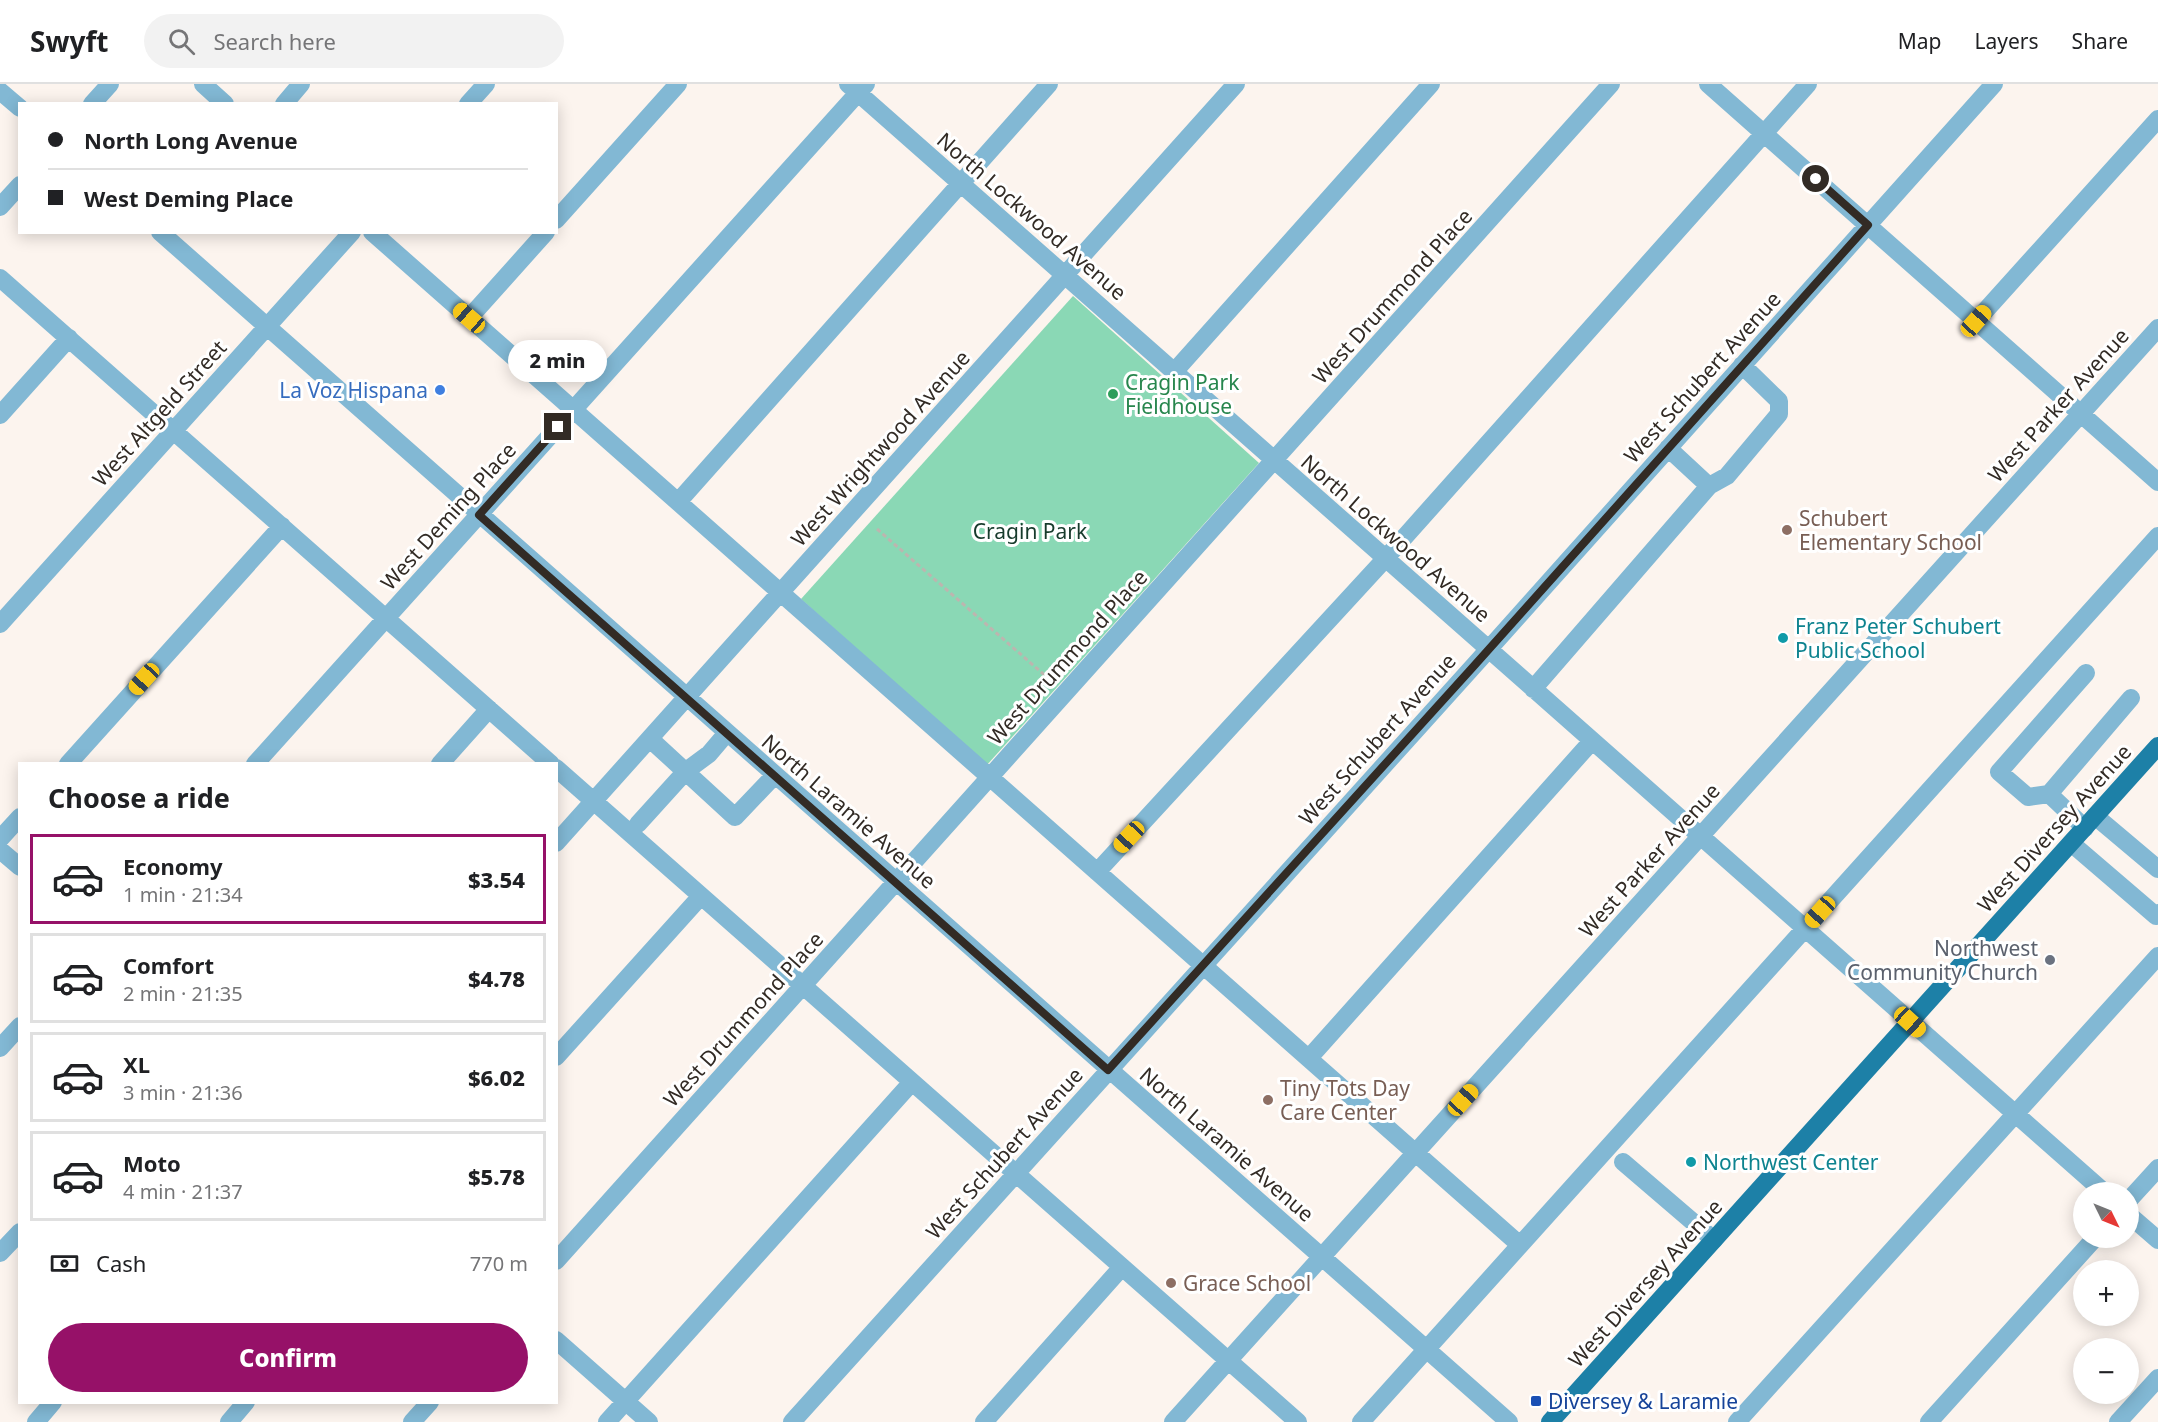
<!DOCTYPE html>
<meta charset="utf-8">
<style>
:root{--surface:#fff;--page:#f2f2f2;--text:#202124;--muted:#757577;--line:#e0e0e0;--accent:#961168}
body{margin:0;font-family:"Noto Sans",sans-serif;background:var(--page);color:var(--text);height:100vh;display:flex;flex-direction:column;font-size:22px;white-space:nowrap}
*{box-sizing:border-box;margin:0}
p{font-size:20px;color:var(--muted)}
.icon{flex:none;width:33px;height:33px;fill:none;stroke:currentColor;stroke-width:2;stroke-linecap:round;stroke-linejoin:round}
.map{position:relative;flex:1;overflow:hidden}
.drawer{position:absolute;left:18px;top:678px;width:540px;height:642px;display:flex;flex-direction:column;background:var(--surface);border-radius:0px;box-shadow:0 3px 15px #0003}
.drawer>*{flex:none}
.hud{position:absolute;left:18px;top:18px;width:540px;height:132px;border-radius:0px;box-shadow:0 3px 15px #0003;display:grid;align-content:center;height:132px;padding:0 30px;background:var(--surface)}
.needle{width:39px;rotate:133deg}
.tools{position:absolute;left:2073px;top:1098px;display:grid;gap:12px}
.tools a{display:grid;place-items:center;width:66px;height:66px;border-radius:50%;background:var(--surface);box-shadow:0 3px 15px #0003;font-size:30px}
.end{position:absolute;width:27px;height:27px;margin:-14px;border:8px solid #322b25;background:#fff;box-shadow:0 0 0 3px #fff}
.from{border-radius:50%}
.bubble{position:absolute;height:42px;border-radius:21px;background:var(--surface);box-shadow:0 3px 15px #0003;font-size:20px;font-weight:800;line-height:42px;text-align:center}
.car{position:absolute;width:18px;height:36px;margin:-18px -9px;border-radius:8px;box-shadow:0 0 4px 2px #0007;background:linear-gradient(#f5c518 24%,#345 0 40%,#f5c518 0 76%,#345 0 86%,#f5c518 0)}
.hud b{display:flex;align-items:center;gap:21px;height:57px;font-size:22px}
.hud b+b{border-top:2px solid var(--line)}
.hud i{width:15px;height:15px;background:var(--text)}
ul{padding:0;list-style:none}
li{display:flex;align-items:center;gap:18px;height:90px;margin:0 12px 9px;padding:0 18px;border:3px solid var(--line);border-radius:0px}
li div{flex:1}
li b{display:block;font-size:22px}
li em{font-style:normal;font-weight:800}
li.active{border-color:var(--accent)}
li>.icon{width:54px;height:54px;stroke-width:1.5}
h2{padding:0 30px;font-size:27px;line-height:72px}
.pay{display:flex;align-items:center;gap:15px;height:66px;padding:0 30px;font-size:22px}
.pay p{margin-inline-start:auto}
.button{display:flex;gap:12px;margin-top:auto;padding:12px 30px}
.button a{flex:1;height:69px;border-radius:36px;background:var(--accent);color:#fff;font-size:24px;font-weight:800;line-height:69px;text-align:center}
header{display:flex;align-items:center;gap:36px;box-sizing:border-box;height:84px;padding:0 30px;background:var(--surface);border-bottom:2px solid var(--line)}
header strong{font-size:28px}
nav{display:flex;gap:33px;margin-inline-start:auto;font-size:21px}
.search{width:420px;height:54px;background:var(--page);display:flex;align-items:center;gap:15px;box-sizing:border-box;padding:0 21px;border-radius:33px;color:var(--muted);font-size:22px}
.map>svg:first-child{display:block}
.green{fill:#8ad8b5}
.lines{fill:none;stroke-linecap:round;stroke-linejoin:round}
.path{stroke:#bdb5af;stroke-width:3;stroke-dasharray:4.5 3;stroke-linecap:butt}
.minor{stroke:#82b8d4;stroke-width:18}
.major{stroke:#1d80a7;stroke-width:18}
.route{stroke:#322b25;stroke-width:8}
.shop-dot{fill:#3f7fe0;stroke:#fff;stroke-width:2}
.leisure-dot{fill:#2e9e5b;stroke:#fff;stroke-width:2}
.education-dot{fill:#8d6e63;stroke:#fff;stroke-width:2}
.culture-dot{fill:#0f9aa8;stroke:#fff;stroke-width:2}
.worship-dot{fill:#6b7280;stroke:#fff;stroke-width:2}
.transit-dot{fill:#1a4fb4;stroke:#fff;stroke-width:2}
.labels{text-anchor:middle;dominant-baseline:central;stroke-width:6;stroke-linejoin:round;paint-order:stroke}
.street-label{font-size:21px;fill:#322b25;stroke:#fff}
.leisure-label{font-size:21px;fill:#27864d;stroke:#fff;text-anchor:start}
.shop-label{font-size:21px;fill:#366cbe;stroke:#fff;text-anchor:end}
.education-label{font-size:21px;fill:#785e54;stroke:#fff;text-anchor:start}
.park-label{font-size:21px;fill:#173b2c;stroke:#fff}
.culture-label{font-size:21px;fill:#0d838f;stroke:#fff;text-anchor:start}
.worship-label{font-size:21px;fill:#5b616d;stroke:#fff;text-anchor:end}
.transit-label{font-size:21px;fill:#164399;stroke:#fff;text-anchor:start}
</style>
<header>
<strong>Swyft</strong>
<div class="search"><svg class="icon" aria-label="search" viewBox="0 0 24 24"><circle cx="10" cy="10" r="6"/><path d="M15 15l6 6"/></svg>Search here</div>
<nav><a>Map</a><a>Layers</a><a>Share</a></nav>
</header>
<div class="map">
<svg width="2158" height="1338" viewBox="0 0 2158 1338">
<rect width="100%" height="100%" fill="#fcf4ee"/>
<path class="green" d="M1073 212 1259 379 986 682 801 515Z"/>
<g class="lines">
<path class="path" d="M877 445 1049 595"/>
<path class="minor" d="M203 0 225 20
M848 0 2104 1108
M1708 0 2158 398
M0 7 20 24
M92 20 110 0
M284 20 301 0
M468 20 486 0
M0 123 20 101
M556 136 678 0
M160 148 1509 1338
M372 148 1520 1161
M0 194 551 680
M469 234 546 148
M1976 237 2158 35
M1174 288 1431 0
M0 331 69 254
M1668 364 1709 402
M678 418 1049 0
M0 540 352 148
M1533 605 1709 402 1727 392 1779 330V317L1742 281
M650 655 735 733 774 692
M68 680 282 442
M255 680 866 0
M440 680 489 625
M556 684 1298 1338
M2049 710 2028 713 1999 688 2086 589
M2095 732 2158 785
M638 740 686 687 709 670 726 650
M2085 744 2049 710 2131 614
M0 755 20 733
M556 759 1236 0
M2071 759 2156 832 2158 829
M0 766 20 783
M1097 788 1385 475 1808 0
M0 964 20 942
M556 973 701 812
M1309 974 1592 657
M1623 1078 1714 1156
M2128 1117 2158 1084
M2128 1130 2158 1156
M0 1169 20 1148
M556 1177 1611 0
M556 1256 649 1338
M36 1338 53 1318
M229 1338 246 1318
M412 1338 430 1318
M607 1338 912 998
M792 1338 1488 566 1994 0
M984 1338 1122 1183
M1173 1338 2158 244
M1361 1338 2158 452
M1737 1338 2158 872
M1929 1338 2095 1154
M2118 1338 2158 1294"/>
<path class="major" d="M1550 1338 2158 662"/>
</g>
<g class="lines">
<path class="route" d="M558 343 479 431 1108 986 1473 583 1868 141 1816 95"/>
</g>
<circle class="shop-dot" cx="440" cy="306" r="6"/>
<circle class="leisure-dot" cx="1113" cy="310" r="6"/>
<g class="education-dot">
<circle cx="1787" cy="446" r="6"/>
<circle cx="1268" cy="1016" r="6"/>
<circle cx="1171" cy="1199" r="6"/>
</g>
<g class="culture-dot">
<circle cx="1783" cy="554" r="6"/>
<circle cx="1691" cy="1078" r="6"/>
</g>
<circle class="worship-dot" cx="2050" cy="876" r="6"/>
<rect class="transit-dot" x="1530" y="1311" width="12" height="12" rx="3"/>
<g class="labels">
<g class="street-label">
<text transform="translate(1032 132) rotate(41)">North Lockwood Avenue</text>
<text transform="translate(1392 212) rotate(-48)">West Drummond Place</text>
<text transform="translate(1702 293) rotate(-48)">West Schubert Avenue</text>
<text transform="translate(2058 321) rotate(-48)">West Parker Avenue</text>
<text transform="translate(159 329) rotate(-48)">West Altgeld Street</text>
<text transform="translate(880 364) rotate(-48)">West Wrightwood Avenue</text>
<text transform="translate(448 432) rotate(-48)">West Deming Place</text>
<text transform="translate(1396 454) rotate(41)">North Lockwood Avenue</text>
<text transform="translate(1067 573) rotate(-48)">West Drummond Place</text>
<text transform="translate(1377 655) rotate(-48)">West Schubert Avenue</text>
<text transform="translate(849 727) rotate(41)">North Laramie Avenue</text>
<text transform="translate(2054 744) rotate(-48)">West Diversey Avenue</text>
<text transform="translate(1649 776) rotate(-48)">West Parker Avenue</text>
<text transform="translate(743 935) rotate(-48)">West Drummond Place</text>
<text transform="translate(1227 1060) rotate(41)">North Laramie Avenue</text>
<text transform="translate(1004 1069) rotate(-48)">West Schubert Avenue</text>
<text transform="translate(1645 1199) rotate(-48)">West Diversey Avenue</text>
</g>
<g class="leisure-label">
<text x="1125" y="298">Cragin Park<tspan x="1125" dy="24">Fieldhouse</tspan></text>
</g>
<g class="shop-label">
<text x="428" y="306">La Voz Hispana</text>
</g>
<g class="education-label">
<text x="1799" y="434">Schubert<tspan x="1799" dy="24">Elementary School</tspan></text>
<text x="1280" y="1004">Tiny Tots Day<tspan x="1280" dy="24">Care Center</tspan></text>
<text x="1183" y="1199">Grace School</text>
</g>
<g class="park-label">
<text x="1030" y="447">Cragin Park</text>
</g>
<g class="culture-label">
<text x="1795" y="542">Franz Peter Schubert<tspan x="1795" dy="24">Public School</tspan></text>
<text x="1703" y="1078">Northwest Center</text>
</g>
<g class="worship-label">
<text x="2038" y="864">Northwest<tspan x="2038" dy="24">Community Church</tspan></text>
</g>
<g class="transit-label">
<text x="1548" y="1317">Diversey &amp; Laramie</text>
</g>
</g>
</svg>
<div class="tools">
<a><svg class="needle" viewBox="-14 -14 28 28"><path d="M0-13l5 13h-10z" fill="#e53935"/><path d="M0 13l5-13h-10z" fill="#757577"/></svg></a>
<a>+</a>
<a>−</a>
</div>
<i class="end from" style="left:1816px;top:95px"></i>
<i class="end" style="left:558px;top:343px"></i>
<div class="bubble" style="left:508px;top:256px;width:99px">2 min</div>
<i class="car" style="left:469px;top:234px;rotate:311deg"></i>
<i class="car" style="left:1976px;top:237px;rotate:42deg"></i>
<i class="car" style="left:144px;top:595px;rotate:222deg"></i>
<i class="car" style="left:1129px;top:753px;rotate:223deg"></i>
<i class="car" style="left:1820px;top:828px;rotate:222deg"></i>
<i class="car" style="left:1910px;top:938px;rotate:132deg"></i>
<i class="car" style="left:1463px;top:1016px;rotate:42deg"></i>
<div class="hud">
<b><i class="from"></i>North Long Avenue</b>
<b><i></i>West Deming Place</b>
</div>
<section class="drawer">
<h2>Choose a ride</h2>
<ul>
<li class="active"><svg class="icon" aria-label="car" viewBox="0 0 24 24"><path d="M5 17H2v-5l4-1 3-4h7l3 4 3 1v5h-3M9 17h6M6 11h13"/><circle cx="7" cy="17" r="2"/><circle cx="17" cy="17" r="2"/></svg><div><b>Economy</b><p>1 min · 21:34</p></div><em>$3.54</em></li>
<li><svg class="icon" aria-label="car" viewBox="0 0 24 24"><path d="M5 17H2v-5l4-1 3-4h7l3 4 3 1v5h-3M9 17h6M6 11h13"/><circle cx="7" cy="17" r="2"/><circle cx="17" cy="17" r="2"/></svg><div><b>Comfort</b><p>2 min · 21:35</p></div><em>$4.78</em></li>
<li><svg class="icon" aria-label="car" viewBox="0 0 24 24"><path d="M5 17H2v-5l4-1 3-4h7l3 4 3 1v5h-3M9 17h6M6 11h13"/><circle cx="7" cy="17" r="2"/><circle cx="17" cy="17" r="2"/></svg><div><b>XL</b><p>3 min · 21:36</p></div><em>$6.02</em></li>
<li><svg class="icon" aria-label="car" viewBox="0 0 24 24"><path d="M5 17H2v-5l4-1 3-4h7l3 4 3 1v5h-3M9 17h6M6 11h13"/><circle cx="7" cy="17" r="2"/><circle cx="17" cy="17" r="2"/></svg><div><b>Moto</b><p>4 min · 21:37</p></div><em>$5.78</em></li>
</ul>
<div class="pay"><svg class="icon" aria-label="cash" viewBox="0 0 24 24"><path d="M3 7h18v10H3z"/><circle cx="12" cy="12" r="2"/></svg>Cash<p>770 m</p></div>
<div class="button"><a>Confirm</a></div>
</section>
</div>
